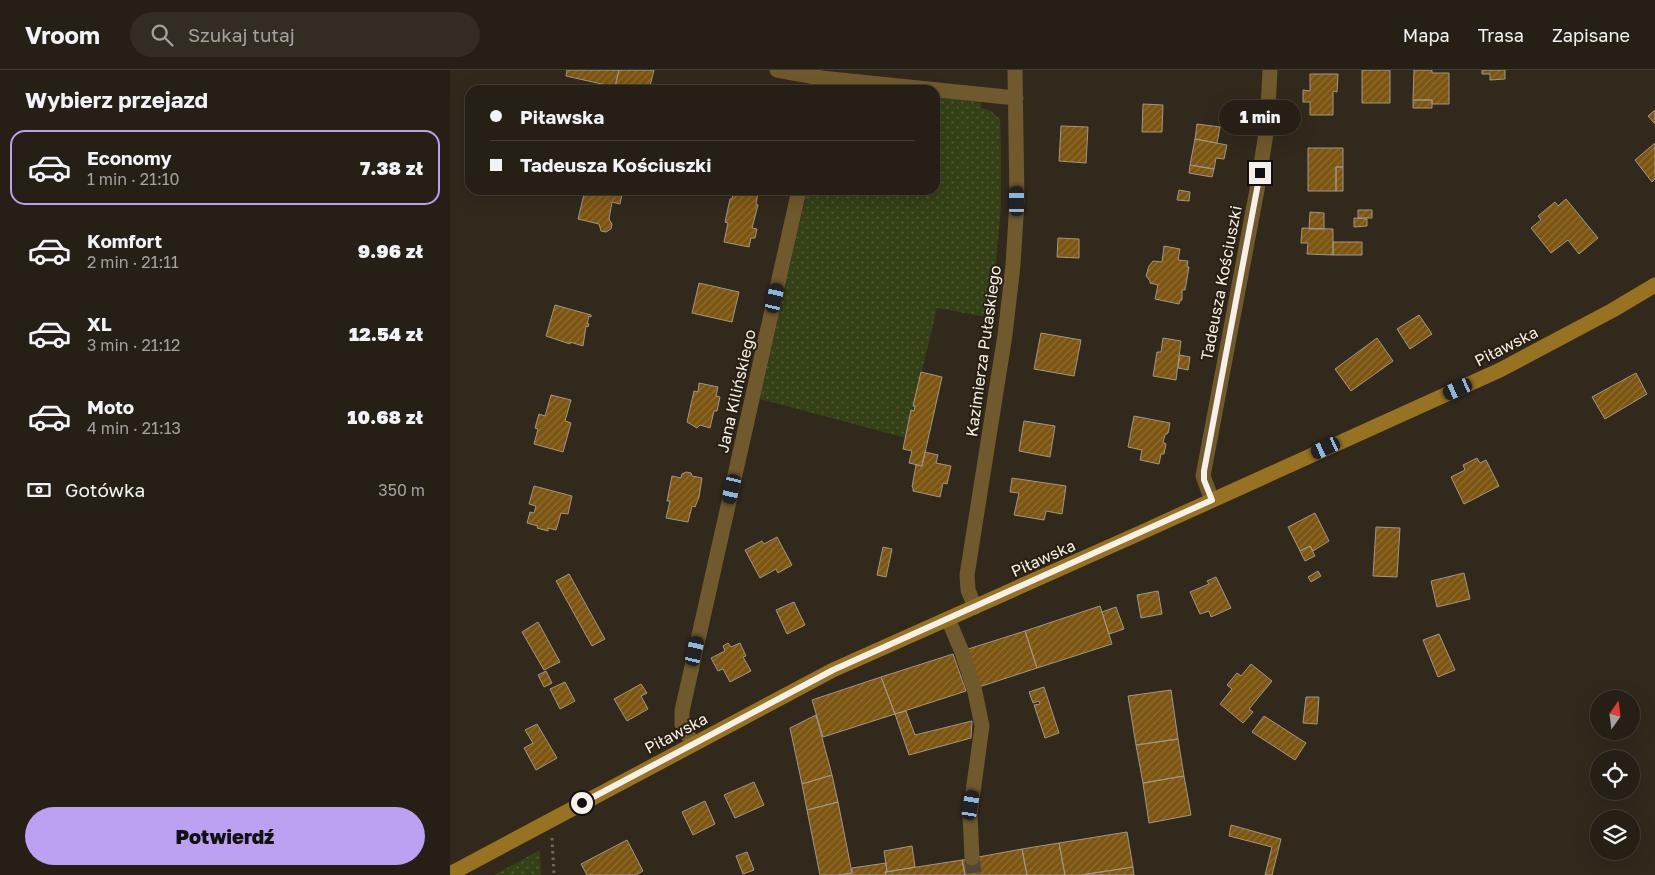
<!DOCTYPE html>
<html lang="pl">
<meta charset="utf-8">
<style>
:root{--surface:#261f16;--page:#322c23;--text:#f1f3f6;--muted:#a4a2a1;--line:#423d35;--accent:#bca0f2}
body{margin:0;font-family:"Golos Text",sans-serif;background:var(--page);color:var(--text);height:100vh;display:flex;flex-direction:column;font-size:19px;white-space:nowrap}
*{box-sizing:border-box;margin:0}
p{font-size:16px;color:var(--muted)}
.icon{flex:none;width:28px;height:28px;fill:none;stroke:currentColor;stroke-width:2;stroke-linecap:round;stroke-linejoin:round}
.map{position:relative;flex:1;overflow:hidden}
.details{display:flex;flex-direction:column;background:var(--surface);width:450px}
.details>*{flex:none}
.top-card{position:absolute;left:15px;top:15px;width:475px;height:110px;border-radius:15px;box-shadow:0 5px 20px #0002,0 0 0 1px var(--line);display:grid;align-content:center;height:110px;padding:0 25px;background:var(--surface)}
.needle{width:32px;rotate:14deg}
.fabs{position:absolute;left:1140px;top:620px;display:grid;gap:10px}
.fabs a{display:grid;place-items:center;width:50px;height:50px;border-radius:50%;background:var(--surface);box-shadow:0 5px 20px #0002,0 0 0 1px var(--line);font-size:25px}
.end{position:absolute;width:22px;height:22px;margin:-11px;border:6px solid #f6f0e8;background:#111;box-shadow:0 0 0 2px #111}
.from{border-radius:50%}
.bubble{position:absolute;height:35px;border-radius:18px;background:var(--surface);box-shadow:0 5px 20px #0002,0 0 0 1px var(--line);font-size:16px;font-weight:800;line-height:35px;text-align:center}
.car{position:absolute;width:15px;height:30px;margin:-15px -8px;border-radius:6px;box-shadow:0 0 4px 1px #0007;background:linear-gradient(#222 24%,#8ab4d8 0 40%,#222 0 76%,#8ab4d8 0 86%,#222 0)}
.top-card b{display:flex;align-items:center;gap:18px;height:48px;font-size:19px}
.top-card b+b{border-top:1px solid var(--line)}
.top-card i{width:12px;height:12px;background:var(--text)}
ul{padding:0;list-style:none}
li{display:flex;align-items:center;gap:15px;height:75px;margin:0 10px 8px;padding:0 15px;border:2px solid transparent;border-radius:15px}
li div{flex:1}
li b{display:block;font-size:19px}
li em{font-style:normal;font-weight:800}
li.selected{border-color:var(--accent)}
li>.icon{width:45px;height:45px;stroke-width:1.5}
h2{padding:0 25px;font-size:22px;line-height:60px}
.pay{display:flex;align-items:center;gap:12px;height:55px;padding:0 25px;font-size:19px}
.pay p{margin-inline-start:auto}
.action{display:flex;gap:10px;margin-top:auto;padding:10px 25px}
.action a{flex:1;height:58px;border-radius:30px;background:var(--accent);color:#111;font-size:20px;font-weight:800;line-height:58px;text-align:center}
header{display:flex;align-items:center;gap:30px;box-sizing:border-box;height:70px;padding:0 25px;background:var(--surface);border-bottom:1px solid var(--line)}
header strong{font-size:24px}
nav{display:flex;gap:28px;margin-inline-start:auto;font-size:18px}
.search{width:350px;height:45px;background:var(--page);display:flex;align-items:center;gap:12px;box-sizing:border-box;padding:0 18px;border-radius:28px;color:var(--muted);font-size:19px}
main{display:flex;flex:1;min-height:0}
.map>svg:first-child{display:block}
.grass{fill:url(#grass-dots)}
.building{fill:url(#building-hatch);stroke:#a19687}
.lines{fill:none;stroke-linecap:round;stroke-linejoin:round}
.street-tunnel{stroke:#4f473b;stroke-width:15;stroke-dasharray:15 8;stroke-linecap:butt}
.path{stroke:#71695e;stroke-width:3;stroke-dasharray:2.5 4;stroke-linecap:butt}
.street{stroke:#70592c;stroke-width:15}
.secondary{stroke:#977221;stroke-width:15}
.route{stroke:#f6f0e8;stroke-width:6}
.labels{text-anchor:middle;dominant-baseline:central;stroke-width:4;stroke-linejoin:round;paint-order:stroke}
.street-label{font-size:16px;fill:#f6f0e8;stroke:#281f13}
</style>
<header>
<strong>Vroom</strong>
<div class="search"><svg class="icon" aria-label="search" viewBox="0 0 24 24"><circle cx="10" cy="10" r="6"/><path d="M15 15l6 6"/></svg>Szukaj tutaj</div>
<nav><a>Mapa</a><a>Trasa</a><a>Zapisane</a></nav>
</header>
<main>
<section class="details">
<h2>Wybierz przejazd</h2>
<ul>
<li class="selected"><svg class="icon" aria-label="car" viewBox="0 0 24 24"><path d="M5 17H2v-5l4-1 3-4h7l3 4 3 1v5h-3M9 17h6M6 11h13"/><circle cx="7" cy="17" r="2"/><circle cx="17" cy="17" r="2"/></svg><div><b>Economy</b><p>1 min · 21:10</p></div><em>7.38 zł</em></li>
<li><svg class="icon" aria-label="car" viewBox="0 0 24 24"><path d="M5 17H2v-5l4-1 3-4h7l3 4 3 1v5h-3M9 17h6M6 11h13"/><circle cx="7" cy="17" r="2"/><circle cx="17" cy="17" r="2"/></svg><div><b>Komfort</b><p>2 min · 21:11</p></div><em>9.96 zł</em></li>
<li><svg class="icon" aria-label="car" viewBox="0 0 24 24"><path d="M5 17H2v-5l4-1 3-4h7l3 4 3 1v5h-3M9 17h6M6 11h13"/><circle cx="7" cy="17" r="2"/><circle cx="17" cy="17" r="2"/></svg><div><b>XL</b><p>3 min · 21:12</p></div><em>12.54 zł</em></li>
<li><svg class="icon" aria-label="car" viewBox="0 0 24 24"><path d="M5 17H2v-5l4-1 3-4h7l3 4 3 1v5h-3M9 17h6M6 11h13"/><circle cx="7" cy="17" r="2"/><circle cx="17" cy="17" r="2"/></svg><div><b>Moto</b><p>4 min · 21:13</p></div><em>10.68 zł</em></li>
</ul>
<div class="pay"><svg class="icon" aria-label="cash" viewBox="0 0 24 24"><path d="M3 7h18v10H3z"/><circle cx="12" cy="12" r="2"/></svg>Gotówka<p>350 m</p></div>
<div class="action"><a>Potwierdź</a></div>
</section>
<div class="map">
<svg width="1205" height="805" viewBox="0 0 1205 805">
<defs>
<pattern id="grass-dots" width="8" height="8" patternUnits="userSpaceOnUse" patternTransform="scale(1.25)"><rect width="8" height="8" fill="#344015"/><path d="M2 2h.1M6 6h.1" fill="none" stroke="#525c37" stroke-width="1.8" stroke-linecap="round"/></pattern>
<pattern id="building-hatch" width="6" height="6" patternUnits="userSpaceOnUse" patternTransform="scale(1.25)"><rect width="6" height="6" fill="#7c5510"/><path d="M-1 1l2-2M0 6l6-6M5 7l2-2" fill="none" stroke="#8f6e33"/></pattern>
</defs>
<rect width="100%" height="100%" fill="#32291d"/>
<path class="grass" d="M485 27 531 32V38L541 41 550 49 551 74V137L541 248 487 238 456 368 310 329 357 120H485Z
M90 780 91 805H44Z"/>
<path class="building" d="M117 0H169L165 17 116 6Z
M169 0H204L199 20H176L165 17Z
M912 0H940V33H912Z
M964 0H982V3H999V34H982V30H963Z
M1032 0H1055V9L1040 10V4H1032Z
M860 4H888L887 22 883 21V45H860V32H853V20L860 21Z
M963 30H982V38H963Z
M693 34 713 35 712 62H692Z
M1205 40V54L1198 46Z
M747 54 770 57 767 73 745 69Z
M611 56 638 57 636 93 609 91Z
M745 69 777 75 774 89 766 88 764 99 740 95Z
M1205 73V109L1202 112 1185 90Z
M858 78H893V97H886V121H858Z
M740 95 764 99 762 107 739 103Z
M886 97H893V121H886Z
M135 120H173L170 134 162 132 159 149 162 154 161 159 156 162 151 161 149 154 128 149Z
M284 120H295L308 123 306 134 308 135 302 158 307 159 305 168H301L299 177 274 172 278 153 275 152 280 129H282Z
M729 120 740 122 739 131 727 130Z
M1116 129 1148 168 1129 184 1118 170 1101 183 1081 158 1091 150 1088 146 1105 132 1108 136Z
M908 140H922V148H908Z
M860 142 874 143V159H859Z
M904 148 917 149V156L904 157Z
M852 158 883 159V185L857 184 858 173H851Z
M608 168 629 169V188L607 187Z
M883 172H912V185H883Z
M714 176 730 179 728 190 738 191 737 197H739L735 220H732V230L730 231 729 234 705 229 708 215 700 213V211L696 206 699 196 703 191 712 192Z
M249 213 289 222 282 252 242 243Z
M105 235 141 245V247L139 246 137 254H139L138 257 136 256 133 276 120 272V274L96 266Z
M969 245 982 264 960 279 947 259Z
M591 263 631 270 624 306 584 299Z
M713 268 731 271 726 310 703 306 707 282H711Z
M927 268 943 291 901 321 885 299Z
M730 285 740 287 738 300 728 298Z
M471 302 492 307 472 396 459 393 462 381 453 379 461 340 464 341 465 336H463Z
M1186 303 1197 324 1155 349 1142 327Z
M249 313 268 317 266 326 270 327 267 341H264L260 358 250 355 247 358 237 352 244 321 248 322Z
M101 325 121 330 115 351 121 353 113 382 84 374 88 359 85 358 89 344 95 346Z
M684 346 720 353 718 363 715 365 713 372 716 374 714 384H711L709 394 690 390 692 380 678 377Z
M574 351 605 356 600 387 569 381Z
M475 382 488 385 486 393 501 396 497 414 493 413 490 427 463 421V418L462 417 466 395 472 396Z
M1027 388 1030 393 1036 390 1049 416 1014 434 1001 407 1015 400 1013 395Z
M236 402 241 403 242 406 252 408 249 427 245 437 242 436 238 452 216 448 220 431H217L222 406 231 408 232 404Z
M562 408 616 416 612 444 596 441 594 450 564 445 569 423 560 422Z
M84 416 122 426 118 444 111 443 106 460 98 458V461L87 458 88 456 77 453 80 442 84 443 86 436 79 434Z
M865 443 879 471 863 481 860 476 850 481 838 457Z
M926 457 950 458 947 507 923 506Z
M327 467 342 495 328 503 326 499 310 508 295 480 312 471 314 474Z
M860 476 865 486 855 491 850 481Z
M433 477 442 479 436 507 427 505Z
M868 501 871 506 861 512 858 507Z
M1014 503 1020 529 987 537 981 511Z
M119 504 155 569 142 576 106 511Z
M766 507 781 538 761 547 759 541 750 544 740 522 759 514 757 511Z
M708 521 712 544 691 548 687 525Z
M344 532 355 555 337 564 326 540Z
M650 536 662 574 587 598 575 561Z
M666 537 674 559 659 564 652 542Z
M88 552 110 592 94 600 72 562Z
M575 561 587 598 529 617 515 580Z
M989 564 1005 600 988 607 973 570Z
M278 573 281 577 290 573 296 586 293 587 301 601 280 612 273 599 268 601 261 588 275 581 273 576Z
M503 584 516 621 445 644 431 607Z
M801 594 822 611 799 639 803 642 793 653 770 634 782 619 777 615 787 603 791 606Z
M96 601 102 613 94 617 88 605Z
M431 607 445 644 373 667 362 630Z
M115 612 125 631 110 639 100 619Z
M191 614 197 623 191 626 198 639 177 651 164 629Z
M594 617 609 663 595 668 584 635 590 634 589 631 583 633 579 622Z
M721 620 728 669 686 675 678 626Z
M856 627H869L867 654 853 653Z
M456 641 465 665 522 651 521 668 459 685 445 644Z
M366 645 382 705 352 714 340 658Z
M814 646 856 673 845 690 802 662Z
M87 654 107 688 86 700 74 678 83 673 75 660Z
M728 669 734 706 693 713 686 675Z
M382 705 388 732 357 740 352 714Z
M734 706 741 745 699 753 693 713Z
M304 712 314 735 285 748 274 725Z
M255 731 265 754 243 765 232 742Z
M388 732 402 803 389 805H370L357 740Z
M781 755 831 769 822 805H815L822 777 779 766Z
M677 762 683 797 631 805H615L609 773Z
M177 770 193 801 186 805H137L131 794Z
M609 773 615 805H577L572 779Z
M462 776 465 797 437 802 434 781Z
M572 779 577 805H515L512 790Z
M297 782 304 800 293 804 286 786Z
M512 790 515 805H436L435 802Z
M436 793 437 802H435L436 805H389L402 803V798Z
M683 797 684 805H631Z"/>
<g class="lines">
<path class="street-tunnel" d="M522 788 524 805"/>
<path class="path" d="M102 768 104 805"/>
<path class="street" d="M327 0 371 8 566 28
M762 430 753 406 807 120 817 57 820 0
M525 537 518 520 517 505 555 265 563 195 567 131 565 0
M498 549 512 582 525 622 532 656 520 744 522 788
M243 674 232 654V641L349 120"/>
<path class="secondary" d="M0 804 383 600 690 463 1050 300 1163 240 1205 215"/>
</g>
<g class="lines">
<path class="route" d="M132 733 383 600 762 430 754 410V401L810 103"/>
</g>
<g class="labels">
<g class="street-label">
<text transform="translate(771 213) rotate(-79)">Tadeusza Kościuszki</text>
<text transform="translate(1056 276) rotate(-27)">Piławska</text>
<text transform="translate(533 281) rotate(-82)">Kazimierza Pułaskiego</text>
<text transform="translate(286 321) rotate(-77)">Jana Kilińskiego</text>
<text transform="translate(593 488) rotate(-24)">Piławska</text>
<text transform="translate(226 663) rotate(-28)">Piławska</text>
</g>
</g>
</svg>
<div class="fabs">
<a><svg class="needle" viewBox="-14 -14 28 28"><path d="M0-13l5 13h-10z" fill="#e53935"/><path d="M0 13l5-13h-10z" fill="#a4a2a1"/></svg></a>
<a><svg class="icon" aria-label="locate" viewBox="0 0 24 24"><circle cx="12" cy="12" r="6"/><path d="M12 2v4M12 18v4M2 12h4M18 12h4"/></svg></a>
<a><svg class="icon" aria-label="layers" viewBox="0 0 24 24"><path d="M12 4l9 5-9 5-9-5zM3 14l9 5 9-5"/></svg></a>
</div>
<i class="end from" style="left:132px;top:733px"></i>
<i class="end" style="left:810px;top:103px"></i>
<div class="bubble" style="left:769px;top:30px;width:82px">1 min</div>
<i class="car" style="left:567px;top:131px;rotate:0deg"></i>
<i class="car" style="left:325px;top:228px;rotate:13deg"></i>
<i class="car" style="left:1008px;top:319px;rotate:246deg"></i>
<i class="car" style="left:876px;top:378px;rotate:245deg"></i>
<i class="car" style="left:282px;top:419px;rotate:193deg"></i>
<i class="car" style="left:245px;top:581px;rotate:13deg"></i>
<i class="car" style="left:521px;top:735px;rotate:9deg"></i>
<div class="top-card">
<b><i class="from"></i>Piławska</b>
<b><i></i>Tadeusza Kościuszki</b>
</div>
</div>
</main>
